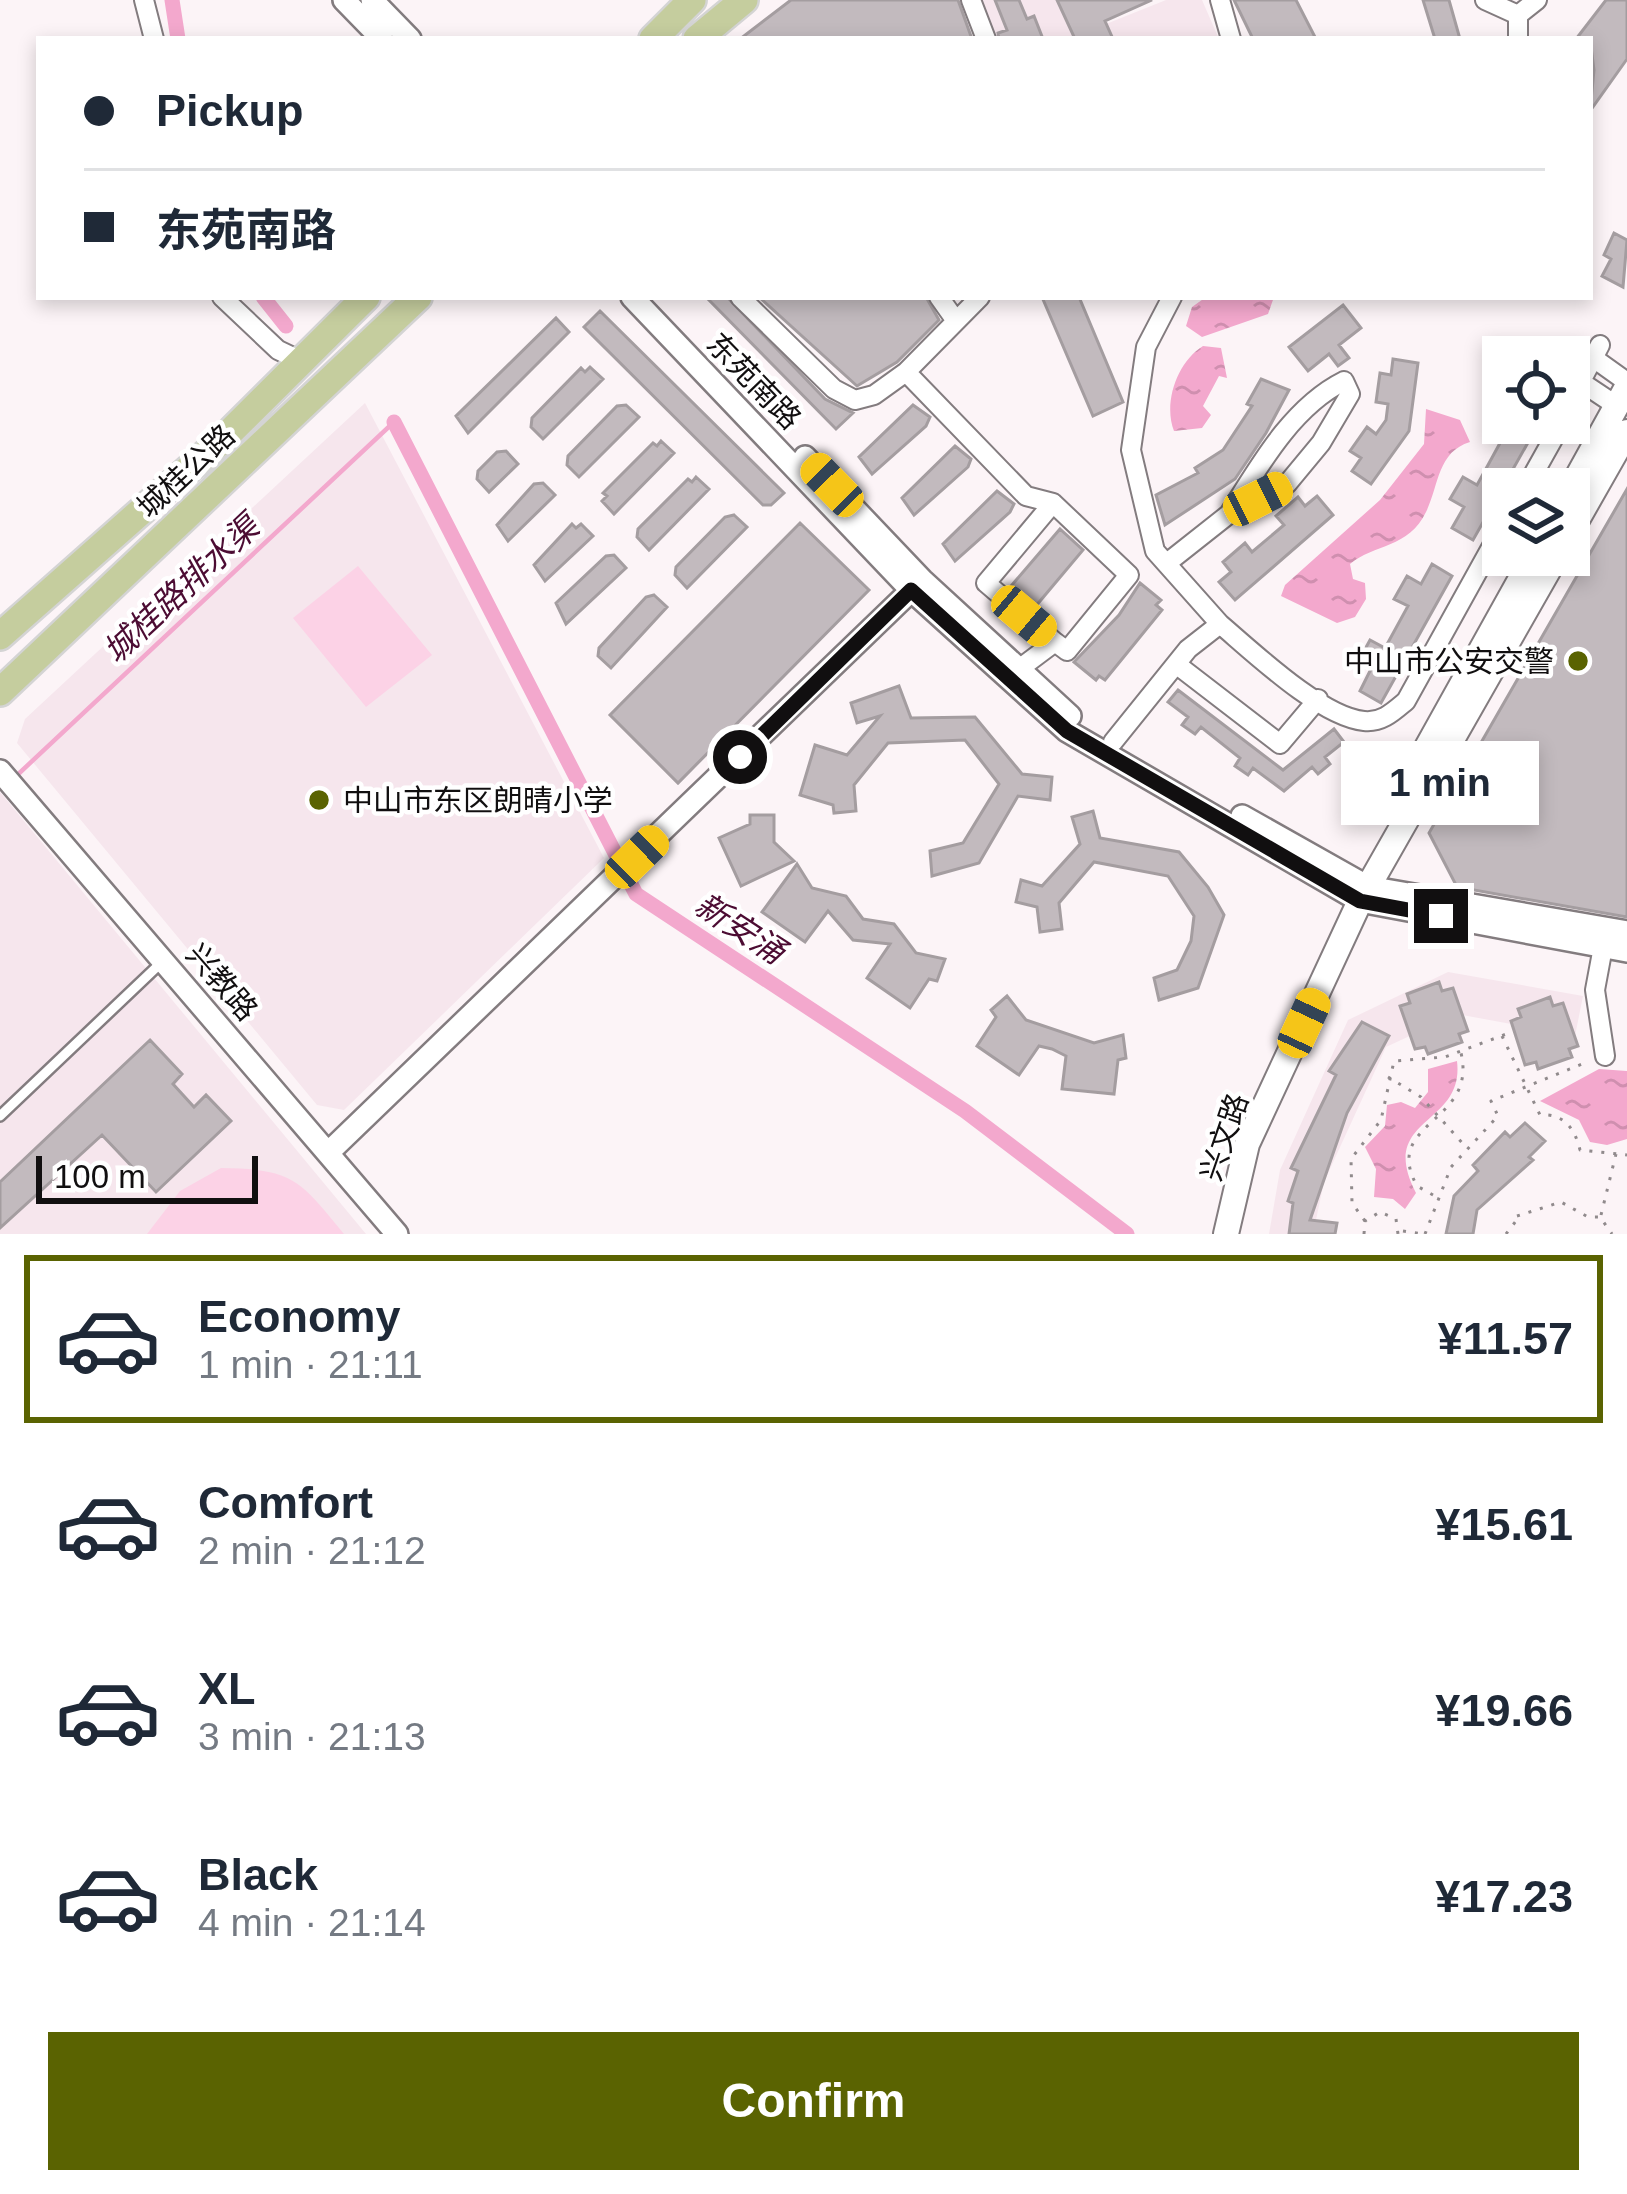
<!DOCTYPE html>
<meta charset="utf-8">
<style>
:root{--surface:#fff;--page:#f2f2f3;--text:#1f2937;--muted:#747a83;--line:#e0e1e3;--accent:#5a6301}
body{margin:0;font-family:Helvetica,"Noto Sans SC",sans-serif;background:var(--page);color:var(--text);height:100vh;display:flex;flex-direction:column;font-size:45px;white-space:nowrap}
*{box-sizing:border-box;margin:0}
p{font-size:39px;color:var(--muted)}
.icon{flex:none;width:66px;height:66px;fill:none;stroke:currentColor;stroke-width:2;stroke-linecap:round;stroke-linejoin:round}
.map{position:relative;height:1234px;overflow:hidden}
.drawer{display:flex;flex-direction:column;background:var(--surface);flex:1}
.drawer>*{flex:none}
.guide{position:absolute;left:36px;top:36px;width:1557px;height:264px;border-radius:0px;box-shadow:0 6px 18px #0003;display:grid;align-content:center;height:264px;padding:0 48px;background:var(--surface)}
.controls{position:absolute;left:1482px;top:336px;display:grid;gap:24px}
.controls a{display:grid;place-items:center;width:108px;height:108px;border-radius:0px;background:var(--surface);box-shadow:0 6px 18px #0003;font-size:60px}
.scale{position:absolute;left:36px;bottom:30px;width:222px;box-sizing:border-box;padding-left:12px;border:6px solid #110f10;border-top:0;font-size:33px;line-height:42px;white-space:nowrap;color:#110f10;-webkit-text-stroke:9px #fff;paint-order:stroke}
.end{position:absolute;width:54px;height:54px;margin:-27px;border:15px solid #110f10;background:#fff;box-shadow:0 0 0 6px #fff}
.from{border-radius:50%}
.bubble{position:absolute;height:84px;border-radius:0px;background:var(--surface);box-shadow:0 6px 18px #0003;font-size:39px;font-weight:800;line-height:84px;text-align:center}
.car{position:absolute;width:36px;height:72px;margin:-36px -18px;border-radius:15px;box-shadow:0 0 9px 3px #0007;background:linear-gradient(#f5c518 24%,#345 0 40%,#f5c518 0 76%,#345 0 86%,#f5c518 0)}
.guide b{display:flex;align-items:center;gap:42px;height:114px;font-size:45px}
.guide b+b{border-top:3px solid var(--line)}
.guide i{width:30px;height:30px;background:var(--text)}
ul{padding:21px 0 0;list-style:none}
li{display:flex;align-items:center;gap:36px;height:168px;margin:0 24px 18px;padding:0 24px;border:6px solid transparent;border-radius:0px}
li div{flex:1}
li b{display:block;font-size:45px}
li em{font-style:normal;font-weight:800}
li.active{border-color:var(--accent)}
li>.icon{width:108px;height:108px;stroke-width:1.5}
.cta{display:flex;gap:24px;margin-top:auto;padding:24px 48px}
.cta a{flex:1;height:138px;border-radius:0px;background:var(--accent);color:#fff;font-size:48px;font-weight:800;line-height:138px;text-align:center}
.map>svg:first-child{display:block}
.built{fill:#f6e6ed}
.green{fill:#fcd2e6}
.water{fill:url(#water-ripples)}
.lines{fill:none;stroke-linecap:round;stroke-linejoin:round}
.stream{stroke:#f3a8cd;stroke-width:4.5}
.canal{stroke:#f3a8cd;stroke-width:15}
.building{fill:#c2babe;stroke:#a49da0;stroke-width:3}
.service-casing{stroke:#837c7f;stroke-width:14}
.minor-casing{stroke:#837c7f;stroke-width:22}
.tertiary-casing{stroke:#837c7f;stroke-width:26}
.secondary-casing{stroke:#837c7f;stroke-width:28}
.primary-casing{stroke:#d4d4d4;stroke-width:32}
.path{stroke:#908a8c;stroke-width:3;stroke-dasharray:3 9;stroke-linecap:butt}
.service{stroke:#fff;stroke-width:9}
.minor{stroke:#fff;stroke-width:18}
.tertiary{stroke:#fff;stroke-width:21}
.secondary{stroke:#fff;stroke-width:24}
.primary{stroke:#c5cd9e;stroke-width:27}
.route{stroke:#110f10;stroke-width:15}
.poi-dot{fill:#5a6301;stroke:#fff;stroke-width:4.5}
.labels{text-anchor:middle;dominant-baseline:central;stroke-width:9;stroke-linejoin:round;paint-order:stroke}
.street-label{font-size:30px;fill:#110f10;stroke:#fff}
.poi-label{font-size:30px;fill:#110f10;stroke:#fff;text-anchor:end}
.water-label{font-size:33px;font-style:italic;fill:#4c0c33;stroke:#fff}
</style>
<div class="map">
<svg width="1627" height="1234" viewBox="0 0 1627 1234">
<defs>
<pattern id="water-ripples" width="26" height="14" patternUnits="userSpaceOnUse" patternTransform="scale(3)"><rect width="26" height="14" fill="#f3a8cd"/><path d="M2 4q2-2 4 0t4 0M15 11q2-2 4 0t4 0" fill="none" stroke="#cf8faf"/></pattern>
</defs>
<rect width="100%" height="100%" fill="#fcf4f7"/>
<path class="built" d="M977 0H1062L1076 36 1166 0H1202L1219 39H994Z
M365 403 604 858 344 1110 317 1105 17 743 25 719Z
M0 792 366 1234H0Z
M1448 972 1583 996 1575 1036 1457 1014 1386 1047 1324 1182 1313 1234H1269L1280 1170 1348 1020Z"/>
<path class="green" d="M358 566 432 655 366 707 293 618Z
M221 1168C294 1169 300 1180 344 1234H147L180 1191Z"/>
<path class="water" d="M1206 297H1274L1268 314 1202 337 1186 326 1192 307Z
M1203 346 1221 348 1227 378 1219 376 1203 406 1211 415 1202 428 1174 431C1163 403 1177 362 1203 346Z
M1426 409 1460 420 1470 442C1437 452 1439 486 1426 512 1409 548 1374 544 1350 564L1353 579 1365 583 1366 599 1355 617 1337 623 1281 596 1285 585 1380 500 1424 444Z
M1457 1061C1465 1127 1376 1116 1416 1193L1405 1209 1393 1199 1374 1197 1376 1169 1365 1147 1385 1126 1387 1105 1401 1102 1415 1108 1428 1092V1069Z
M1599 1069 1627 1071V1139L1607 1145 1590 1142 1579 1120 1540 1101Z"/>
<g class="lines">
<path class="stream" d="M13 779 394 422"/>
<path class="canal" d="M172 0 178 39
M263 297 286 326
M394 422 636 894 965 1111 1127 1234"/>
</g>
<path class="building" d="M791 0H958L972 39H740Z
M995 0H1019L1027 19 1034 16 1043 39H999L998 33 1007 30Z
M1057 0H1152L1105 21 1113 39H1075Z
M1234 0H1296L1316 39H1253Z
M1423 0H1449L1460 39H1435Z
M1606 0H1627V59L1590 111 1594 70 1590 39H1576Z
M1614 233 1627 240 1623 287 1602 276 1611 259 1604 255Z
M706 297H727L825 399 853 413 836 429Z
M759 297H926L939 320 897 362 857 386Z
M1042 297H1079L1123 402 1093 416Z
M1343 305 1361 328 1339 345 1349 358 1338 366 1329 354 1308 371 1289 347Z
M600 311 784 493 771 505H763L584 327Z
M556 318 569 332 468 433 456 416Z
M1393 359 1418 363 1409 431 1371 484 1352 471 1361 458 1350 451 1367 427 1376 434 1386 420 1388 404 1376 402 1380 373 1391 375Z
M590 367 603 379 543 439 531 427 532 418 581 368 585 372Z
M1261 379 1289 390 1266 433 1235 479 1165 525 1156 495 1198 473 1195 468 1223 450 1252 406 1247 404Z
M626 405 639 417 579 477 567 465 568 456 617 406Z
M913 405 930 417 926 426 872 474 859 457Z
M1503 406V423H1539L1473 540 1452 528 1464 507 1450 499 1463 477 1477 485 1488 465 1500 443 1487 436Z
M661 441 674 453 614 514 602 501 607 496 603 493 653 443 657 446Z
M955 446 971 459 968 467 914 515 902 498Z
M506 451 518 464 489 492 477 479 478 471 497 452Z
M696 477 709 489 649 550 637 537 638 529 688 479 692 482Z
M543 483 555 495 508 541 497 525 534 484Z
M1627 489V917L1457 887 1429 833Z
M997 491 1014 504 1010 512 955 561 943 544Z
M1317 496 1333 515 1235 600 1219 582 1231 572 1223 562 1245 543 1252 552 1284 525 1276 516 1298 497 1305 506Z
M734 515 747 527 687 588 675 575 676 567 725 517Z
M800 523 869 590 678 783 610 715Z
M572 524 576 528 581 524 593 536 545 581 534 565Z
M1060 529 1083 550 1035 607 1011 586Z
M614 555 626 568 566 624 556 603 606 556Z
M1432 564 1452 576 1381 703 1360 691 1371 669 1358 662 1370 640 1385 648 1408 606 1394 599 1407 576 1421 584Z
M1140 583 1161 600 1156 605 1162 610 1105 680 1099 676 1096 680 1074 662 1119 615Z
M654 595 667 607 611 668 598 656 599 648 646 597Z
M899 686 911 718 975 717 1022 774 1052 777 1050 800 1018 796 979 863 932 876 930 851 963 843 999 784 965 740 888 743 854 785 856 811 834 813 833 805 800 795 815 745 847 755 880 716 857 723 851 703Z
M1178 690 1283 770 1334 729 1344 742 1325 757 1330 764 1318 774 1312 767 1284 791 1253 768 1248 775 1235 766 1240 758 1201 727 1195 734 1182 725 1188 717 1168 702Z
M1093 811 1100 838 1179 852 1208 887 1224 915 1198 988 1159 1000 1154 978 1177 970 1191 941 1194 916 1168 876 1094 862 1059 903 1062 929 1040 932 1037 907 1016 902 1021 880 1042 886 1080 844 1072 817Z
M750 815H774V842L794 861 741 886 719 838 750 824Z
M797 864 812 888 846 896 863 919 894 924 916 953 945 959 937 981 929 979 910 1008 867 978 890 944 853 940 828 911 805 942 762 912Z
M1439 982 1442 991 1453 988 1468 1031 1459 1034 1462 1042 1428 1054 1425 1047 1415 1049 1400 1006 1410 1003 1407 994Z
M1007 996 1026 1020 1094 1043 1123 1035 1126 1058 1118 1060 1114 1094 1062 1089 1066 1056 1052 1049 1039 1046 1019 1075 977 1046 996 1017 991 1010Z
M1550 997 1553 1006 1563 1003 1578 1046 1569 1049 1572 1057 1538 1069 1536 1062 1525 1065 1511 1021 1521 1017 1518 1009Z
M1362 1022 1389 1036 1347 1113 1310 1220 1337 1223 1335 1234H1289L1293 1203 1288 1201 1298 1171 1291 1168 1336 1075 1329 1071Z
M150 1040 182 1074 173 1084 194 1107 206 1095 231 1121 156 1192 102 1135 0 1228V1182Z
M1525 1123 1545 1141 1529 1157 1533 1160 1477 1210 1473 1234H1446L1454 1196 1478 1171 1473 1165 1505 1132 1510 1137Z"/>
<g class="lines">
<g class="service-casing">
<path id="service" d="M0 1116 163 961"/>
</g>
<g class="minor-casing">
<path id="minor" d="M144 0 154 39
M971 0 986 39
M1220 0 1231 39
M1485 0 1518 15 1537 0
M1518 39V15
M222 297 278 350 299 360
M740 297 834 389 855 400 874 395 906 372 1026 496 1053 503 1129 575 1067 651 1055 642 1019 669
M939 297 956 321
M1592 357 1627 382
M906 372 980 297
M1578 380 1617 406
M1569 404 1600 345
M1525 489 1562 423
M1053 503 986 583 1055 642
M1167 563 1229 514 1287 484 1321 443 1350 394 1344 381C1292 407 1259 466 1229 514
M1220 624C1253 652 1321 717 1364 721 1382 723 1394 711 1406 701L1503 526
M1176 664 1280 744 1318 699
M1113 742 1188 649 1220 624 1155 551 1131 450 1146 347 1172 297
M1603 947 1595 990 1605 1056"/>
</g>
<g class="tertiary-casing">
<path id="tertiary" d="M344 0 382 39
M372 0 410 39
M632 297 911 590 1067 731 1360 901 1627 951
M805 457 922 580 1070 716
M0 771 397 1234
M1242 816 1368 887 1627 932
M330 1151 921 581"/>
</g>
<g class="secondary-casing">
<path id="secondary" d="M1569 492 1627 387
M1569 534 1627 432
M1401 794 1534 555
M1226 1234 1247 1144 1360 901 1557 555"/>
</g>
<g class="primary-casing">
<path id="primary" d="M653 39 692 0
M697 39 744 0
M0 636 224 438 366 297
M0 692 418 297"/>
</g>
<path class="path" d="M1502 1036 1540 1115C1564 1113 1575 1129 1580 1150L1627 1155
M1388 1077 1421 1097 1465 1146
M1433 1195 1417 1186C1381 1121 1478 1124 1461 1053
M1601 1215 1616 1154
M1517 1216 1561 1202 1588 1217H1600L1612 1234
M1365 1221 1352 1203 1351 1159 1381 1120 1394 1061 1445 1057 1509 1033
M1403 1231 1423 1234
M1364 1234 1365 1221 1380 1212 1396 1219 1398 1234
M1425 1234 1451 1167 1498 1116 1491 1101 1587 1062
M1506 1234 1519 1217"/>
<use href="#service" class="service"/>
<use href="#minor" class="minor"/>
<use href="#tertiary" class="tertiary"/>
<use href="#secondary" class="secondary"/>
<use href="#primary" class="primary"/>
</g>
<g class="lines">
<path class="route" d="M740 757 911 590 1067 731 1360 901 1441 916"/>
</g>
<g class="poi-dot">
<circle cx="1578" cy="661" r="12"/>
<circle cx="319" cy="800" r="12"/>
</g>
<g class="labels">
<g class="street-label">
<text transform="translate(754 381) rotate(46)">东苑南路</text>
<text transform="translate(186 471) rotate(-43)">城桂公路</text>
<text transform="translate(222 982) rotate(49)">兴教路</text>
<text transform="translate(1224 1137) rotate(-71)">兴文路</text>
</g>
<g class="poi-label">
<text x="1554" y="661">中山市公安交警</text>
<text x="343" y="800" text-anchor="start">中山市东区朗晴小学</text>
</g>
<g class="water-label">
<text transform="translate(181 589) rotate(-43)">城桂路排水渠</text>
<text transform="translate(740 928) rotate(33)">新安涌</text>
</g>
</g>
</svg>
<div class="controls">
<a><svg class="icon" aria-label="locate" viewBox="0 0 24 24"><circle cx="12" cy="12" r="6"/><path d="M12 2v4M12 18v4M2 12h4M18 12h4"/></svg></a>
<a><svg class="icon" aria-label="layers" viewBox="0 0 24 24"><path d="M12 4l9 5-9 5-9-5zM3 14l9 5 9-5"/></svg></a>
</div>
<div class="scale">100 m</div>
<i class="end from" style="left:740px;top:757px"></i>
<i class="end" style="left:1441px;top:916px"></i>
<div class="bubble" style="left:1341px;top:741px;width:198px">1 min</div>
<i class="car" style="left:832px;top:485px;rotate:316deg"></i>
<i class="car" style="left:1258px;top:499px;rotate:63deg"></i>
<i class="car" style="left:1024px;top:616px;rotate:130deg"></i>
<i class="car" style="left:637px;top:857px;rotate:46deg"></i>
<i class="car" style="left:1304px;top:1023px;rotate:25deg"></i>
<div class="guide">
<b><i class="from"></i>Pickup</b>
<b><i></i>东苑南路</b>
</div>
</div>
<section class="drawer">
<ul>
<li class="active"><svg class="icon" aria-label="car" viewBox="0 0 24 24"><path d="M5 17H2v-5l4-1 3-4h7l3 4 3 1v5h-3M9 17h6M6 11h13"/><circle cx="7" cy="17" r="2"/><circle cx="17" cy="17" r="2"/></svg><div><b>Economy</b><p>1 min · 21:11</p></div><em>¥11.57</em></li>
<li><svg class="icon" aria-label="car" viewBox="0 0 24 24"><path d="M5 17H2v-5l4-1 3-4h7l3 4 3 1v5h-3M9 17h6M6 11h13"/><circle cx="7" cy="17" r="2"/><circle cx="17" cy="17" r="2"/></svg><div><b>Comfort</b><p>2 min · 21:12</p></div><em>¥15.61</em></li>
<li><svg class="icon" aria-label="car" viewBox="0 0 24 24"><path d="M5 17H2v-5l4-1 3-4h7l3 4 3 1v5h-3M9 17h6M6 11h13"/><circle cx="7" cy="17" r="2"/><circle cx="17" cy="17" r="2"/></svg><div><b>XL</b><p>3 min · 21:13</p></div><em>¥19.66</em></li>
<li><svg class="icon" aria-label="car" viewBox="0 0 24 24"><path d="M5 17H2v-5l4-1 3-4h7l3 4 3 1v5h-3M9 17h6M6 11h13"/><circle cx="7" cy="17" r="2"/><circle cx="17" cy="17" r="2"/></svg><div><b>Black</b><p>4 min · 21:14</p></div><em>¥17.23</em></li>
</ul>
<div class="cta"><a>Confirm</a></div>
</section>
